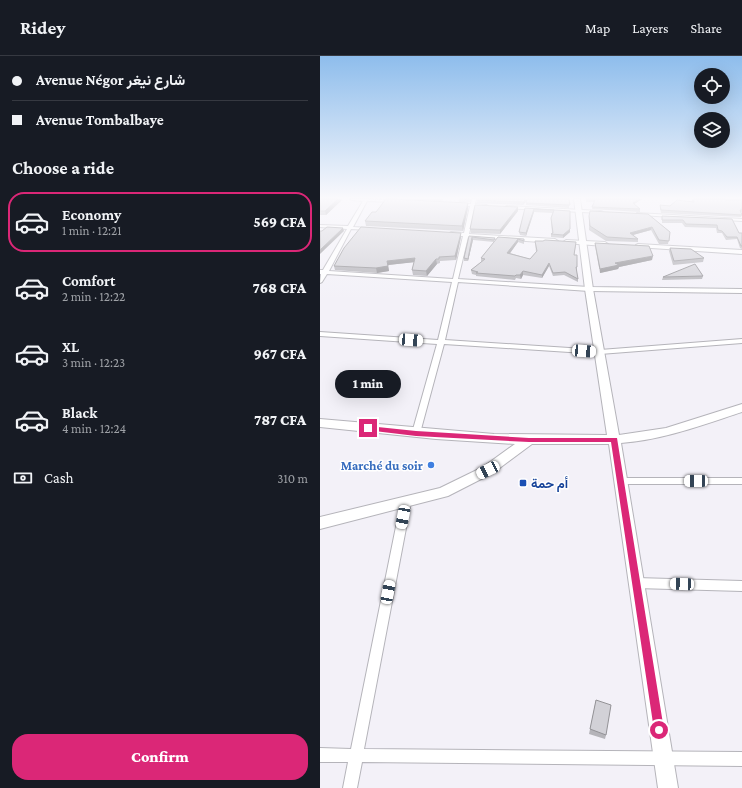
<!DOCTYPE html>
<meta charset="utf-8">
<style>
:root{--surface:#171b24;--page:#20242c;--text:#f1f3f6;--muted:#9ea1a6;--line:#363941;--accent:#db2777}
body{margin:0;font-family:"Crimson Pro",Vazirmatn,serif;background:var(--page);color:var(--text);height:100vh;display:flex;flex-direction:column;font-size:15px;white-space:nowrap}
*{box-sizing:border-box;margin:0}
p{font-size:13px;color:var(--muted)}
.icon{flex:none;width:22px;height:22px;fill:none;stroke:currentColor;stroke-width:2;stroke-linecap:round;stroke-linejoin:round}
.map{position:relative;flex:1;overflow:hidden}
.drawer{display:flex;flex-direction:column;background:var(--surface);width:320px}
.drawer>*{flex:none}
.banner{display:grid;align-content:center;height:88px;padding:0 12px;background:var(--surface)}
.buttons{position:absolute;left:374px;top:12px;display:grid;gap:8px}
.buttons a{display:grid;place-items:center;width:36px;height:36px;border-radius:50%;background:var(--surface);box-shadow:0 4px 16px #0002;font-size:20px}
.end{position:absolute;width:18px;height:18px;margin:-9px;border:5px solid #db2777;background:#fff;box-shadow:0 0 0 2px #fff}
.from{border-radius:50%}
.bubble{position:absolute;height:28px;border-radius:14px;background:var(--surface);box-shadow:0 4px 16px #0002;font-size:13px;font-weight:800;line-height:28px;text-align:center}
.car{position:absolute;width:12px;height:24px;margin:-12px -6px;border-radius:5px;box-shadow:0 0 3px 1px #0007;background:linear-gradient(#fff 24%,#345 0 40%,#fff 0 76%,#345 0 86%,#fff 0)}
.banner b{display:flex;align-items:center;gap:14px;height:38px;font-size:15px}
.banner b+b{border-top:1px solid var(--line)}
.banner i{width:10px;height:10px;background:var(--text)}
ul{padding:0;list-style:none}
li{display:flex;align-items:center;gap:12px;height:60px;margin:0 8px 6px;padding:0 4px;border:2px solid transparent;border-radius:16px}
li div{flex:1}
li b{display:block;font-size:15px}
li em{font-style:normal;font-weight:800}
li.on{border-color:var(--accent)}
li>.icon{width:36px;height:36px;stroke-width:1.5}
h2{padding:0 12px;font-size:18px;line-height:48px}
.pay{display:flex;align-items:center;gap:10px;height:44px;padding:0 12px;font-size:15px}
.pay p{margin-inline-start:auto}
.action{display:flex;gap:8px;margin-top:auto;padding:8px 12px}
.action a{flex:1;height:46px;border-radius:16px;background:var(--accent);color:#fff;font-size:16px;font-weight:800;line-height:46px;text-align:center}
header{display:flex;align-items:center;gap:24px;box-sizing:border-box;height:56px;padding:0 20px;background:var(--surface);border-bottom:1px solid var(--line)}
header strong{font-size:19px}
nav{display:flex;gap:22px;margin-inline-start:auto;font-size:14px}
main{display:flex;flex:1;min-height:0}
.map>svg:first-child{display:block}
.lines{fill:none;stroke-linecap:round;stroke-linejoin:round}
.street-casing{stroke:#b5b4ba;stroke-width:2}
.secondary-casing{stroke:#b5b4ba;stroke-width:2}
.street{fill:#fff;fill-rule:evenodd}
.secondary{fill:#fff;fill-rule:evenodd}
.wall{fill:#b5b4b9}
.shaded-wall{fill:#939296}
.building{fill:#d2d1d7;stroke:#939296}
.route{fill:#db2777}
.shop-dot{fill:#3f7fe0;stroke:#fff;stroke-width:1.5}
.transit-dot{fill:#1a4fb4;stroke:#fff;stroke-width:1.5}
.labels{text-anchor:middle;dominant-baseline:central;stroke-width:3;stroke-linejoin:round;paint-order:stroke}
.shop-label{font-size:13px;font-weight:bold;fill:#366cbe;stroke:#fff;text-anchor:end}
.transit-label{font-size:13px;font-weight:bold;fill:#164399;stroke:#fff;text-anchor:start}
</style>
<header>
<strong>Ridey</strong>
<nav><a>Map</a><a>Layers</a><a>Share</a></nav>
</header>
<main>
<section class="drawer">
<div class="banner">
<b><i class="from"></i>Avenue Négor شارع نيغر</b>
<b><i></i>Avenue Tombalbaye</b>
</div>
<h2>Choose a ride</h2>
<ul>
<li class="on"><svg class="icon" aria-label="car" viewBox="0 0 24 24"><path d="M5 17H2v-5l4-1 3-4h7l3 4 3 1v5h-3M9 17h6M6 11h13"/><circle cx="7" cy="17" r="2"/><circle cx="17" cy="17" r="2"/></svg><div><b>Economy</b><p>1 min · 12:21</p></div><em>569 CFA</em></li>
<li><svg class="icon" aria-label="car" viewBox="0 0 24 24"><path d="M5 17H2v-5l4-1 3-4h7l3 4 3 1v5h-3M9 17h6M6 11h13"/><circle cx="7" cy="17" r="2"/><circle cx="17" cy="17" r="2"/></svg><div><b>Comfort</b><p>2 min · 12:22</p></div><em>768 CFA</em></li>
<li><svg class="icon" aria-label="car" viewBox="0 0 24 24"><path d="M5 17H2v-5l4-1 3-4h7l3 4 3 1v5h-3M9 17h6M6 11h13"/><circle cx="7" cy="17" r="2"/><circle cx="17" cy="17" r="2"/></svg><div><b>XL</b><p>3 min · 12:23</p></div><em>967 CFA</em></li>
<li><svg class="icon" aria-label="car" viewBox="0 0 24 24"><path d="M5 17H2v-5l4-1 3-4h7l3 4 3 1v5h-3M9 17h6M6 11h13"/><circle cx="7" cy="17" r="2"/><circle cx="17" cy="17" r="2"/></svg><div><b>Black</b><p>4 min · 12:24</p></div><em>787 CFA</em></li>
</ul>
<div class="pay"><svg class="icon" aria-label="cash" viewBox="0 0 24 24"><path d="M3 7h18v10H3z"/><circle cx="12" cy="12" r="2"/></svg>Cash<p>310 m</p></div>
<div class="action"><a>Confirm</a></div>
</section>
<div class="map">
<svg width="422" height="732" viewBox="0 0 422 732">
<rect width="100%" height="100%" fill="#f3f1f8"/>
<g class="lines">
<g class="street-casing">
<path id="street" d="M30 143 76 144 78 145 76 146 47 145 33 171 49 172 51 173 49 174 31 173 9 215 133 223 143 180H131L128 178 131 176 144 177 150 150 137 149 135 148 137 147 151 148 152 143H156L155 148 166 149 168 150 166 151H155L149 178 235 183 238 185 235 187 148 181 138 223 269 231 422 233V237L269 235 138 226 125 284 280 294 422 283V287L280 298 124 288 100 377 99 379H93L92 377 117 288 0 280V276L118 284 132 226 7 218 2 226 0 227 1 218H0V214H3L27 173 0 171V169L28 170 43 145 32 144Z
M187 150 281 155 283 156 281 157 185 152V151Z
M317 157 422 163V165L319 159 317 158Z
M246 184 285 186 288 188 285 190 244 187 243 186Z
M318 188 422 194V198L316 191V189Z
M301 422H422V428H301L298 427 297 425 298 423Z
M86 442 89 443 91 446 44 693 422 696V710L42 706 37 732H23L28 706H0V692L31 693 81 446 83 443Z
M316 522 422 525V535L316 532 312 530 311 527 312 524Z"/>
</g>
<g class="secondary-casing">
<path id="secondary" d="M254 143H260L273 233 299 379 346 372 422 348V356C382 369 343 384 301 387L358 732H338L289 388H212L173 417 128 440 0 473V461L120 432 163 411 195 388 116 383 0 371V363L174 378 287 379 265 233Z"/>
</g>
<use href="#street" class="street"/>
<use href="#secondary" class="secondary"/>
</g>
<path class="wall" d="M0 143 22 144 6 159H0Z
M87 143H123L122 145Z
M139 143H151L150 146H139Z
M156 143H249V152L206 149V145L203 149 157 147Z
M266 143H322L314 148 320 153V156L272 153 274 146H266Z
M372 143H405V144H422V156H421L422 159 421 161 341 157 340 152V149L350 150 372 146Z
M148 152 143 175 46 170 45 165Z
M205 152 250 155V176L243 182 231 181V178L232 177 231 162 233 157 214 156 206 180 200 179 199 176Z
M198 155 180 178 151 177 150 173Z
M328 158 350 176 348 188H339L331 174 313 179 318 183V186L286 185 269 174V160Z
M342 160 412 163 419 177H422V193L420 192 417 183 406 184 402 177H397L396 172 365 171 362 167H342Z
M141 177V181L136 204 120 205V207L117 208 107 220 93 219 92 214 94 206 68 209 69 215 57 217 15 214 14 210Z
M149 180 175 182 174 186 153 184 148 205H144V202Z
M178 181 204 183V188L198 186 190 197 210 203 216 196 215 185 256 189 254 199 257 211V215H256L258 223V226L244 219 233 220 229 210 222 222 203 219 201 223 196 222 195 224 156 220V219L152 218 151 214 161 206V202Z
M275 187 332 204 299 211 298 213 280 217 275 190Z
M350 192 384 202 383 206 353 209 349 195Z
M383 220 382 223 342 224 343 221Z
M276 644 286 679 285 683 269 678Z"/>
<path class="shaded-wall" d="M18 143H21L22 144 6 159 5 155Z
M206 143H207V144L203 149V146Z
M319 143H322L313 149V147Z
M148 147V152L143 175 142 170Z
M198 151V155L180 178V174Z
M214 153V156L206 180V177Z
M332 171 331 174 309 180 310 177Z
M23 172 24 175 0 198V194Z
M250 173V176L243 182V179Z
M141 177V181L136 204 135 200Z
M152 181 153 184 148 205V203Z
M198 183V186L188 200 187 197Z
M333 200 332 204 299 211 298 213 280 217V213L295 207Z
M95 202 96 206 68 209 69 215 57 217 56 212 67 205Z
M116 203 117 208 107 220 106 215Z
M229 207V210L222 222V219Z
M203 215V219L201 223 200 219Z"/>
<path class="building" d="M0 143H18L5 155H0Z
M66 143H73L148 147 142 170 45 165 52 156H56Z
M139 143H150V144Z
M156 143H206L203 146 157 144Z
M207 143H249L250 149 206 147Z
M266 143H319L313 147 320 153 272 151 275 144H267Z
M373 143H405V144H422V154H420L422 159 341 154 340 149 350 150 357 144 374 146Z
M155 149 198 151 180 174 150 173Z
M205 152 250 155V173L243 179 231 178 233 177 231 162 234 154 214 153 206 177 199 176Z
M270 155 328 158 350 176 349 185 339 184 332 171 310 177 318 183 287 181 270 170 269 160Z
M342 160 412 163 419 177H422V190H421L417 181H407L402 175 398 174 397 169 366 168 363 164H342Z
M7 171 23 172 0 194V175H2Z
M41 171 141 177 135 200 119 201V203H116L106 215 92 214 95 202 67 205 68 210 56 212 14 210 24 192Z
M149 180 175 182 174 184 152 181 148 203 144 202Z
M178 181 204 183V185L198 183 187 197 210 203 217 195 215 185H223L225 184 256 186 254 199H257V211H256L258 223 245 216 233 217 229 207 222 219 203 215 200 219H196L195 220 156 217 158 216 151 214 165 203 161 202Z
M275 187 329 190 333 200 295 207 299 209 280 213Z
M350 192 371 193 384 202 354 205Z
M375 208 383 220 343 221Z
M276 644 291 649 286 679 270 673Z"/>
<linearGradient id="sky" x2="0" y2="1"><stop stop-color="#8ebdec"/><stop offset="0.58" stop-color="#faf9fc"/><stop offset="1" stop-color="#faf9fc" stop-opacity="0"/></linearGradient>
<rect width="422" height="245" fill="url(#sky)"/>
<path class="route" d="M48 370 96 375 209 382H297L344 674 343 677 339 679 336 677 334 674 291 386H209L96 380 46 374V371Z"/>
<circle class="shop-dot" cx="111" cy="409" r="4"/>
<rect class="transit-dot" x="199" y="423" width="8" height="8" rx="2"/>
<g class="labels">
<g class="shop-label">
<text x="103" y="409">Marché du soir</text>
</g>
<g class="transit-label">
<text x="211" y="427">أم حمة</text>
</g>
</g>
</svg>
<div class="buttons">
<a><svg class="icon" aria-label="locate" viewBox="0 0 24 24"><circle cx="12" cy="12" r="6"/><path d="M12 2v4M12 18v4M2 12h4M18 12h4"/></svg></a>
<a><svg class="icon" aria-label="layers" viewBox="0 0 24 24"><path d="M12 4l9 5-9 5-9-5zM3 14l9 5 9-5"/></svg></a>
</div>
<i class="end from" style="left:339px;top:674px"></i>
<i class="end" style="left:48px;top:372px"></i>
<div class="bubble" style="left:15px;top:314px;width:66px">1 min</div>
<i class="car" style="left:91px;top:284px;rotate:94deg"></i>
<i class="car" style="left:264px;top:295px;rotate:94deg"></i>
<i class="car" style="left:168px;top:414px;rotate:244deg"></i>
<i class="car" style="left:376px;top:425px;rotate:270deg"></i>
<i class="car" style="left:83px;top:461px;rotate:191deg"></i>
<i class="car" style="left:362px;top:528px;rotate:272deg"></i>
<i class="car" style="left:68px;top:536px;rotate:11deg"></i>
</div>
</main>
